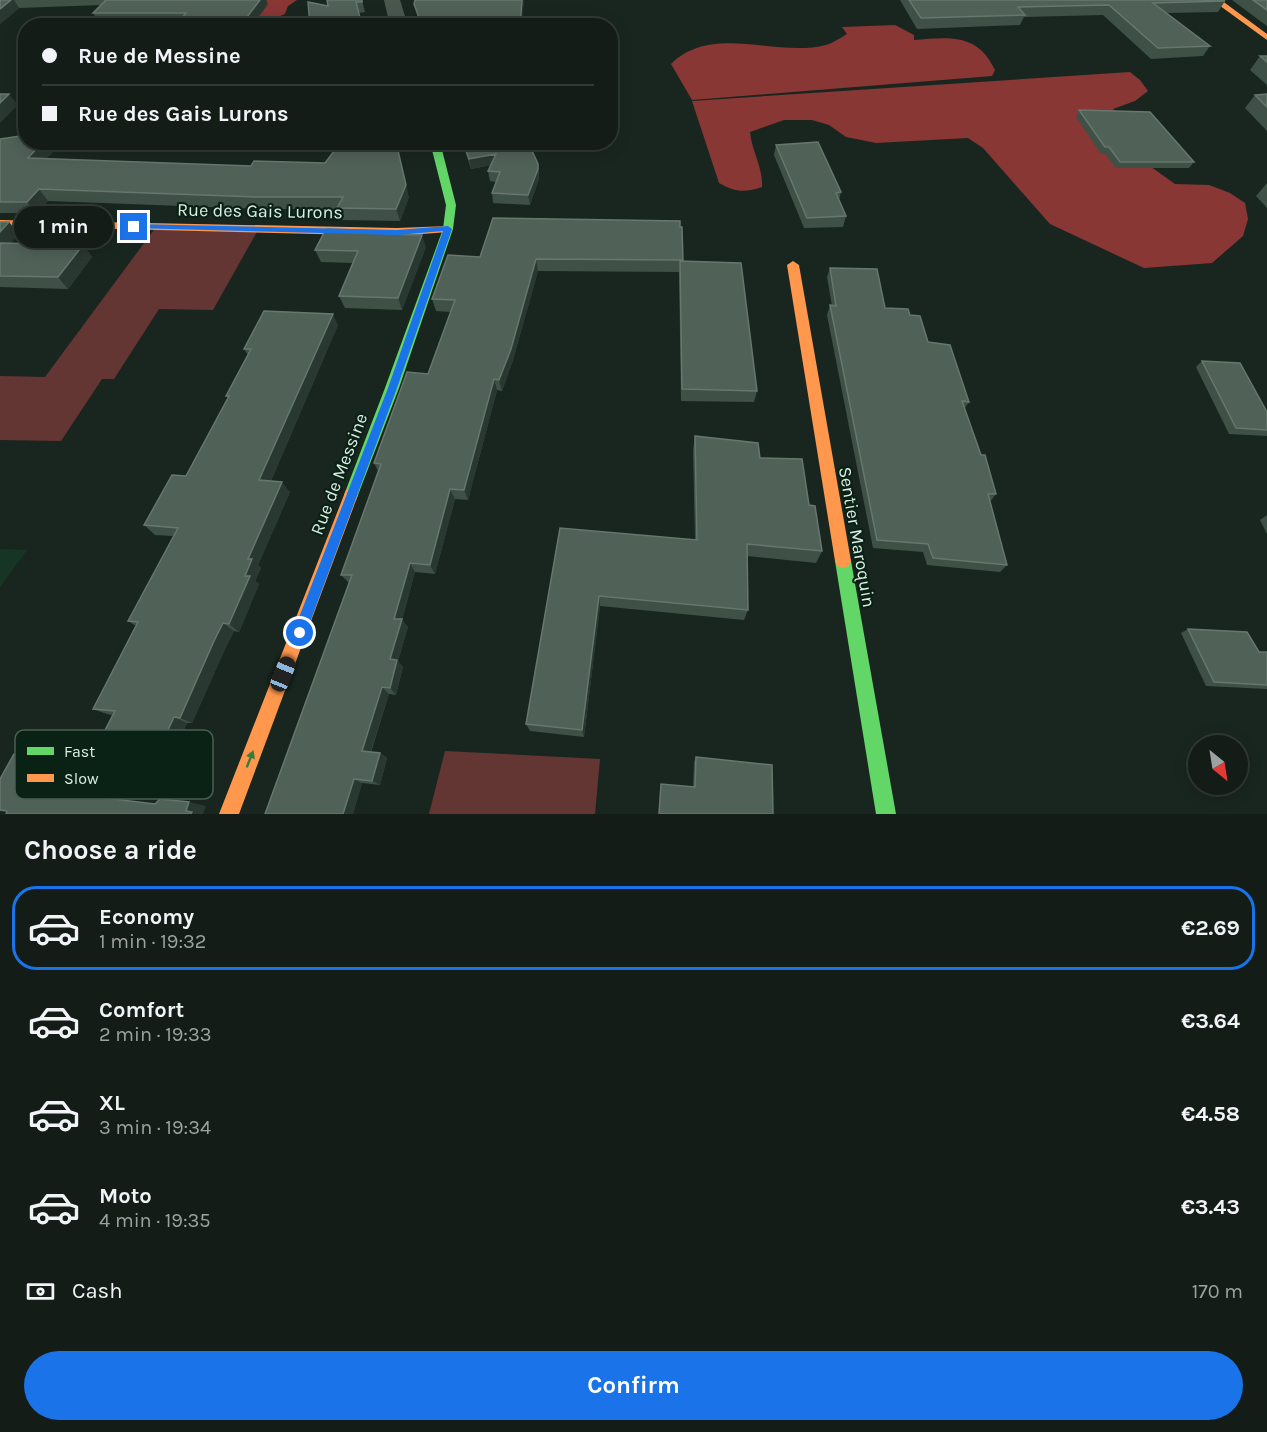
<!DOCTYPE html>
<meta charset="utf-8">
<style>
:root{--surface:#131c17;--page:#202924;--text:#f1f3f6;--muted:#9da1a1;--line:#323a36;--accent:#1a73e8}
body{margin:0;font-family:Karla,sans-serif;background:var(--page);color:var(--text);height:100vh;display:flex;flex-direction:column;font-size:22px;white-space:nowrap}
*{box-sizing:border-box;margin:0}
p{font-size:20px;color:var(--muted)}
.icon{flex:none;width:33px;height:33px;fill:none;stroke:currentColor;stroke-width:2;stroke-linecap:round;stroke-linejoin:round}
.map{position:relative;height:814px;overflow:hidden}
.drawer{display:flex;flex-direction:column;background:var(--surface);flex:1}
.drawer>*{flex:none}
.top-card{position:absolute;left:18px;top:18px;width:600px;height:132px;border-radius:24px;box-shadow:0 3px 15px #0003,0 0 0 2px var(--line);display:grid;align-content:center;height:132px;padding:0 24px;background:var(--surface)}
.needle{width:39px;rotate:150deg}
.buttons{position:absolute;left:1188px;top:735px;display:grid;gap:12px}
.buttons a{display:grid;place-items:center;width:60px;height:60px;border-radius:50%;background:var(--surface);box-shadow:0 3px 15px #0003,0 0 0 2px var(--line);font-size:30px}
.end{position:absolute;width:27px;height:27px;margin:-14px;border:8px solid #1a73e8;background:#fff;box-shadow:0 0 0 3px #fff}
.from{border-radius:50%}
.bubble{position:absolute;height:42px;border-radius:21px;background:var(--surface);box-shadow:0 3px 15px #0003,0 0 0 2px var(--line);font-size:20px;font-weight:700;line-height:42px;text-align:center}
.car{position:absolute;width:18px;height:36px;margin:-18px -9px;border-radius:8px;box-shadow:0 0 4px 2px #0007;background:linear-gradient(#222 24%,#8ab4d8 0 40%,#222 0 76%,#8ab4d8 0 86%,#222 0)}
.top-card b{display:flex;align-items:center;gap:21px;height:57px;font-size:22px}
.top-card b+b{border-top:2px solid var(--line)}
.top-card i{width:15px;height:15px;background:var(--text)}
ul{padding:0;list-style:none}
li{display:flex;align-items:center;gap:18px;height:84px;margin:0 12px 9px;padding:0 12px;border:3px solid transparent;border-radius:24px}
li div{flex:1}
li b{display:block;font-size:22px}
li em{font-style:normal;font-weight:700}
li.on{border-color:var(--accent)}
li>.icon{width:54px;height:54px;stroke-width:1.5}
h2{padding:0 24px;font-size:27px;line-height:72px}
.pay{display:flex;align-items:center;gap:15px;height:66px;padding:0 24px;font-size:22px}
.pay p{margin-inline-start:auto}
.cta{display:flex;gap:12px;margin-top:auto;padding:12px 24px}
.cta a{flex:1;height:69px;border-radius:36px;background:var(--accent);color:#fff;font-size:24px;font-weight:700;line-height:69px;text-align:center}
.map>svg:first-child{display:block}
.built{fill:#173525}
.green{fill:#643633}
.forest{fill:#883735}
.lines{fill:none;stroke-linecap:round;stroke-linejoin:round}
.street{fill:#4a574f;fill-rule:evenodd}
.fast{fill:#63d668;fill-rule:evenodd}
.slow{fill:#ff974d;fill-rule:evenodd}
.wall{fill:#3f5047}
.shaded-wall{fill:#293830}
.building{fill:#506158;stroke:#66776e;stroke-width:1.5}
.oneway{fill:#367c3e}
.route{fill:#1a73e8}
.labels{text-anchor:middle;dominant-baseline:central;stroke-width:4.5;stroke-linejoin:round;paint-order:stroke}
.street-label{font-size:18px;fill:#deede4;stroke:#092215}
.key{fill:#092215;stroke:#495f53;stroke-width:1.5}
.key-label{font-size:16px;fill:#deede4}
</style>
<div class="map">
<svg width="1267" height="814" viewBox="0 0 1267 814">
<rect width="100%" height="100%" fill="#19261f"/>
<path class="built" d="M0 549 27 550 0 587Z"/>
<path class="green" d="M156 227 258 230 213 310 159 309 114 379H102L61 441 0 440V376L45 377Z
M445 751 600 759 595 814H429Z"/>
<path class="forest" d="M204 0H297L288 6 285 14 259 25H218Z
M895 25 914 35V40C949 37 978 33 995 70L992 76 692 100 671 64C713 23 775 58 826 45 833 43 840 38 847 34L842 27Z
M1130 72 1140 80 1148 91 1135 101 1113 109 1139 128 1147 164 1175 184 1209 185 1230 193 1245 203 1248 219 1243 236 1212 263 1144 268 1050 224 983 148 968 138 876 143 846 137 829 125 812 120H784L750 132C752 152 763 167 762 187 744 193 735 192 719 183L692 101Z"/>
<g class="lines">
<path class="street" d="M384 0H400L408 26H390Z"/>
<path class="fast" d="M430 142H440L456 205 453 229 399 388 358 495 356 500 351 501 346 500 344 495 385 388 443 229 446 205Z
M843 554 849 556 851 561 896 814H876L835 561 837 556Z"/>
<path class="slow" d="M1212 0H1221L1267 34V40Z
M0 220 397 228 448 226 453 229 448 232 397 236 0 226Z
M793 261 799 265 851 561 849 566 843 568 837 566 835 561 787 265Z
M351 489 356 490 358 495 239 814H219L344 495 346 490Z"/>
</g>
<path class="wall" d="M0 0H266L268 4 178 22H99L93 13 101 5 19 8 0 24Z
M327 0H362L365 12 359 13 328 6Z
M900 0H1223L1225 1 1218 12 1167 13 1210 46 1203 56 1151 59 1103 15 1024 17 1020 25 917 29Z
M1232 0H1267V26Z
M1260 56H1267V85L1250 70Z
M1267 94V131L1245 108 1255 95Z
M1079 110 1194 162 1189 168H1116L1105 154H1101L1076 117Z
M0 139 48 158 409 197 400 221 342 220 338 209H263L48 201 37 213H0Z
M462 142H528L538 164 539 174V179L530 205 493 203 492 193 496 182 490 181 488 171 491 165 471 169Z
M776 145 841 192 839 200 846 216 843 227 804 228 774 155Z
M1267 183V208L1256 196Z
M493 218 683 261 757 391 754 402 681 401 679 272 538 271 513 360 502 391 497 390 468 500 455 499 435 574 415 572 402 620 408 627 398 661 403 667 396 695 389 694 371 752 380 753 387 758 380 785 362 783 353 814H265L349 583 341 575 378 471 374 463 428 374 451 312 436 311 432 299 480 257Z
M0 222 19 234 11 243 83 245 92 257 68 289 0 287Z
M387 231 388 234 426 247 402 310 345 308 339 296 353 263 321 262 315 250Z
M830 268 885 308 910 315 969 402 964 409 996 494 990 502 1007 565 1000 572 927 565 923 552 873 548 827 315 830 305 832 306 827 277Z
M338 325 271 481 290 492 258 565 261 568 255 581 259 584 239 632 234 631 225 649 192 723H187L175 748 116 742 102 736 112 715 107 714 93 709 136 626 128 621 174 536 155 535 144 525 186 476 228 398 226 396 248 355 244 349Z
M1202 361 1267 412V436L1229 434 1196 367Z
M695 436 760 458 809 505 822 551 816 563 747 556 748 610 744 620 600 606 584 737 530 731 526 724 560 528 695 540 693 450Z
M1267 515V534L1260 520Z
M1188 629 1259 652H1267V689L1206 686 1181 633Z
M696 757 773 814H659L661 784 693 787 694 762Z"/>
<path class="shaded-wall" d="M11 0H14L19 8 0 24V9Z
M260 0H266L268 4 252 26H240Z
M522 0H524L522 26H520Z
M9 94 18 105 0 123V103Z
M43 142H62L38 169 28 158Z
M396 142 409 197 400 221 396 209Z
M496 154 498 164 471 169 469 159Z
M538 164 539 179 530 205 528 195Z
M39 189 48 201 37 213 27 202Z
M9 222 19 234 1 255 0 254V232Z
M422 235 426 247 402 310 398 298Z
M83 245 92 257 68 289 58 277Z
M536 259 538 271 513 360 502 391 499 380Z
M333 314 338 325 267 490 259 480Z
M494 379 497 390 468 500 464 490Z
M282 482 290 492 258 565 261 568 255 581 259 584 239 632 229 624 245 576 248 559Z
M450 489 455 499 435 574 430 565Z
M410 563 415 572 402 620 408 627 398 661 403 667 396 695 390 688V659L394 619Z
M599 596 600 606 584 737 582 730Z
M223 623 234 631 225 649 192 723 180 718 214 641Z
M382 687 389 694 369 756 362 751Z
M174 717 187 723 175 748 162 743Z
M380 753 387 758 380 785 372 781Z
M88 762 108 768 93 799 72 794Z
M354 779 362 783 353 814H343Z
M189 802 206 806 203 814H191L186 811Z"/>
<path class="building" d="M0 0H11L0 9Z
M106 0H260L240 26H175L186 13H93Z
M327 0H362V2H356L362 26H310L308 2 328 6Z
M415 0H522L520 26H422L414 4Z
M909 0H1223L1225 1 1153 3 1210 46 1158 48 1109 5 1018 7 1025 15 921 18Z
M1253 0H1267V10Z
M1260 56H1267V62Z
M0 94H9L0 103Z
M1267 94V107L1255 95Z
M1079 110 1150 112 1194 162H1120L1109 147H1105Z
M26 135V142H43L28 158 251 166 254 161 325 163 341 142H396L406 185 396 209 337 208 343 197H257L39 189 27 202H0V139Z
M463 142H528L538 164V169L528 195 492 193 500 172 488 171 496 154 469 159Z
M818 142 841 192 836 193 846 216 807 218 776 145Z
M493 218 680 221V227H682L683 260 536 259 511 349 499 380 494 379 464 490 450 489 430 565 410 563 394 619H402L390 659 397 660 390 688 382 687 362 751 380 753 372 781 354 779 343 814H265L352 575H341L381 464 374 463 407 372 428 374 455 300 432 299 448 255 480 257Z
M0 222H9L0 232Z
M326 229 387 231 386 234 422 235 398 298 339 296 358 251 315 250Z
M0 243 83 245 58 277 0 276Z
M680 261 741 263 757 391 682 389Z
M830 268 877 269 885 308 908 309 910 315 920 316 928 342 950 345 969 402 962 401 981 455H985L996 494H988L1007 565 933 558 928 544 877 540 830 305 836 306Z
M264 311 333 314 259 480 282 482 248 559H252L245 576H250L229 624 223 623 214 641 180 718 174 717 162 743 102 736 115 711 93 709 138 622 128 621 178 528 144 525 172 475 186 476 229 396H226L251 349H244Z
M1202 361 1240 363 1267 412V430L1236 428Z
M695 436 758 443 760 458 802 459 809 505 815 506 822 551 747 544 748 610 599 596 582 730 526 724 560 528 697 540Z
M1188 629 1247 632 1259 652H1267V685L1214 682Z
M14 754 88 762 72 794 155 804 160 799 189 802 186 811 192 812 191 814H6L7 811 0 810V779Z
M696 757 772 765 773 814H659L661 784 695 787Z"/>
<defs><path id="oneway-solid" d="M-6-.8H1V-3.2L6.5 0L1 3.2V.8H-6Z" transform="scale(1.5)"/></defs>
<use class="oneway" href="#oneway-solid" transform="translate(250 759) rotate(-69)"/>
<path class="route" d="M134 224 397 230 448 226 452 229 397 388 306 633 300 639 293 633 388 388 443 231 397 235 131 228 130 227Z"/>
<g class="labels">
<g class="street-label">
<text transform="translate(260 211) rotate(1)">Rue des Gais Lurons</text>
<text transform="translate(339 474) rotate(-69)">Rue de Messine</text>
<text transform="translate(857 537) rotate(80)">Sentier Maroquin</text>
</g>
</g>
<rect x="15" y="730" width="198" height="69" rx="9" class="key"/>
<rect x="27" y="747" width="27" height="8" fill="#63d668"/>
<rect x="27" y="774" width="27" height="8" fill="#ff974d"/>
<g class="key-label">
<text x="64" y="757">Fast</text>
<text x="64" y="784">Slow</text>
</g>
</svg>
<div class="buttons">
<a><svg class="needle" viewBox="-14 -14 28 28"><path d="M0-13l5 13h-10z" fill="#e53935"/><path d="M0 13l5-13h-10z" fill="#9da1a1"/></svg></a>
</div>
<i class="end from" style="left:300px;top:633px"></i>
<i class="end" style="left:134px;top:227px"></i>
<div class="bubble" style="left:14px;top:206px;width:99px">1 min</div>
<i class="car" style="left:283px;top:674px;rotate:22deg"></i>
<div class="top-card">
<b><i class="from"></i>Rue de Messine</b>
<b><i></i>Rue des Gais Lurons</b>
</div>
</div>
<section class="drawer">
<h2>Choose a ride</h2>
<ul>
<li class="on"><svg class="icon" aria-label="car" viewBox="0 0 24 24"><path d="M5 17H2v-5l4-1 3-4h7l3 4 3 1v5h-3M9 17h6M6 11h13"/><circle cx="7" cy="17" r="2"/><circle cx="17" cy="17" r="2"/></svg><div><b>Economy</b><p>1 min · 19:32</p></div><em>€2.69</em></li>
<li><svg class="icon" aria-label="car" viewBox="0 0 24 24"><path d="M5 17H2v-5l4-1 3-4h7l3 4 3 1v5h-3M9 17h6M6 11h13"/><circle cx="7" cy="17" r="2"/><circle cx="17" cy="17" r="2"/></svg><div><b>Comfort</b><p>2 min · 19:33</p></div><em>€3.64</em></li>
<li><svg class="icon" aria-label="car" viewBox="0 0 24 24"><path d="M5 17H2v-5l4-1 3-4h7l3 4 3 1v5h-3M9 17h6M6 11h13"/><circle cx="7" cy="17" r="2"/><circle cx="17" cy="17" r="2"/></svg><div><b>XL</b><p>3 min · 19:34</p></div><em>€4.58</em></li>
<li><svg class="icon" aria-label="car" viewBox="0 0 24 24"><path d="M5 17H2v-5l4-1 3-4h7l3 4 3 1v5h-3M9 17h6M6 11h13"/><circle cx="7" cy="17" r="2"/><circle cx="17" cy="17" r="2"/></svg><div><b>Moto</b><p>4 min · 19:35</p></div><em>€3.43</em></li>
</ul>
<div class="pay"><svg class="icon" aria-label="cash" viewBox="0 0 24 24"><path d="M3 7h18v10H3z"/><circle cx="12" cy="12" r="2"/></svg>Cash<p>170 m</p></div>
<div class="cta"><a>Confirm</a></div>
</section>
